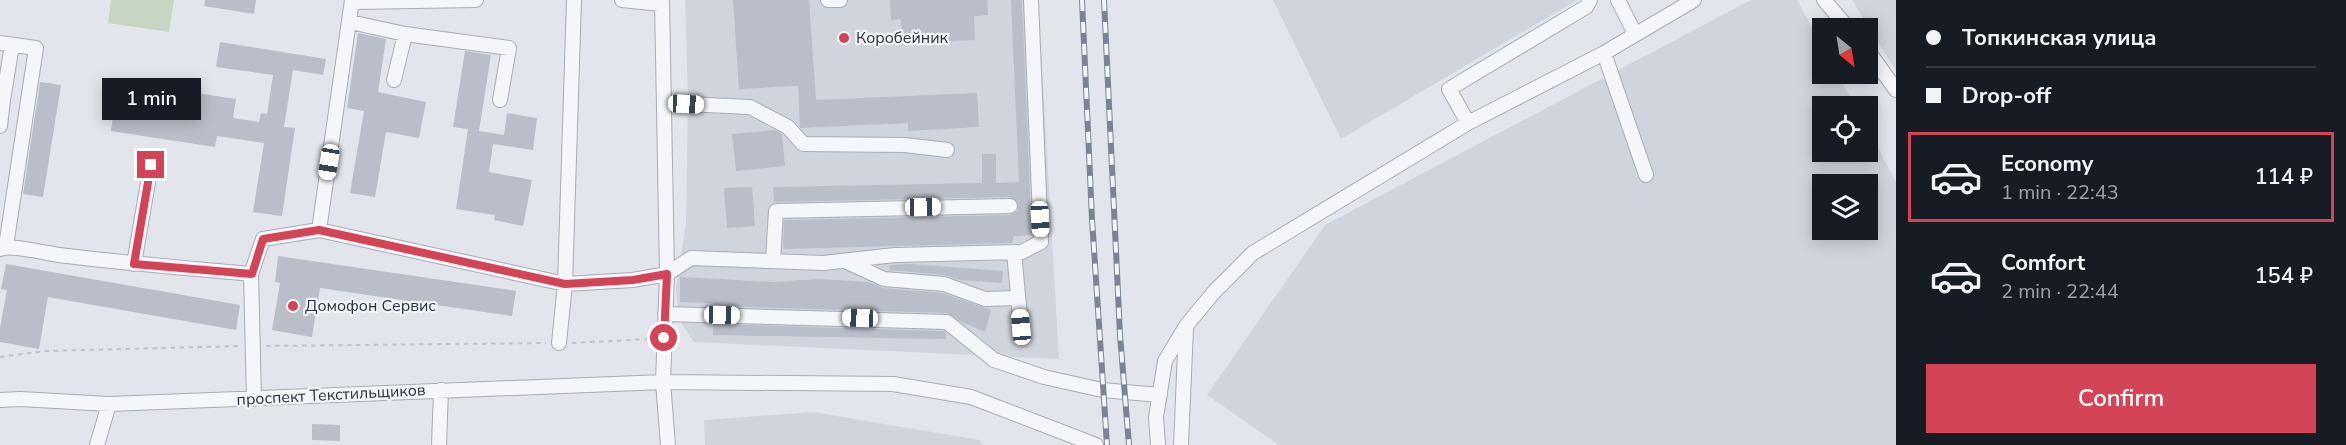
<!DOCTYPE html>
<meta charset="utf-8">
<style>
:root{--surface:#171b24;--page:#242831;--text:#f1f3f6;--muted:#9ea1a6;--line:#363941;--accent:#d34457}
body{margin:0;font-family:"Nunito Sans",sans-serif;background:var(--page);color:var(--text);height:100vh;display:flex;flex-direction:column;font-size:22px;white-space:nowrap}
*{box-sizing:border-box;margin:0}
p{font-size:20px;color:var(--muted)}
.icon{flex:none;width:33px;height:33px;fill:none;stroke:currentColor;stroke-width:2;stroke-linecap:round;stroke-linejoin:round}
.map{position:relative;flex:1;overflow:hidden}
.drawer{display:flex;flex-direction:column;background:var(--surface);width:450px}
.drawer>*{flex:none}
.top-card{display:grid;align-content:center;height:132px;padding:0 30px;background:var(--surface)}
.needle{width:39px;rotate:150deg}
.buttons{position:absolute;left:1812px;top:18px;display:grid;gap:12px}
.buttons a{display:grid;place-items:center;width:66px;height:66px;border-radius:0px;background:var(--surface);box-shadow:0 3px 15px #0003;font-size:30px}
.end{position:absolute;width:27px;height:27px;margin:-14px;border:8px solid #d34457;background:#fff;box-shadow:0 0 0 3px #fff}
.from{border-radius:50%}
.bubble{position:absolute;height:42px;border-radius:0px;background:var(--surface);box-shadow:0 3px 15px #0003;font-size:20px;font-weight:600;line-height:42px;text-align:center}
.car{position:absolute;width:18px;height:36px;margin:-18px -9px;border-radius:8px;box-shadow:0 0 4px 2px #0007;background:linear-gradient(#fff 24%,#345 0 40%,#fff 0 76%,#345 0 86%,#fff 0)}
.top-card b{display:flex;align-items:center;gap:21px;height:57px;font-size:22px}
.top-card b+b{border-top:2px solid var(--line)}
.top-card i{width:15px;height:15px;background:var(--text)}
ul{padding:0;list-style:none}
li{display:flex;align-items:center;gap:18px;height:90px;margin:0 12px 9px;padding:0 18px;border:3px solid transparent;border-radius:0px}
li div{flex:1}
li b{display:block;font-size:22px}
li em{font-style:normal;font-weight:600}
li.selected{border-color:var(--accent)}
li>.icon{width:54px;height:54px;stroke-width:1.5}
.button{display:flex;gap:12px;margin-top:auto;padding:12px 30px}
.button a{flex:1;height:69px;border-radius:0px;background:var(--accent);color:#fff;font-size:24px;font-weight:600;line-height:69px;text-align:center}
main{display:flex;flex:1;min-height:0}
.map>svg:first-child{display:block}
.built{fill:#d0d4dd;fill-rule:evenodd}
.green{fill:#c7d5c3}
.building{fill:#b9bec9}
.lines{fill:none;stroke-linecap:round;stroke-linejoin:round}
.minor-casing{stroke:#a7acb6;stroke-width:16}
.path{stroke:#c0c3ca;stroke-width:2;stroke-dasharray:4.5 4.5;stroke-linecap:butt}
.minor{stroke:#f5f6f9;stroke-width:14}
.rail-casing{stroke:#7b8495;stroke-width:6}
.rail{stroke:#f2f4f8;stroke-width:4;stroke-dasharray:11;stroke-linecap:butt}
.route{stroke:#d34457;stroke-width:8}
.poi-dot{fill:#d34457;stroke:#f2f4f8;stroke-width:2}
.labels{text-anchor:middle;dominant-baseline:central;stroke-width:4.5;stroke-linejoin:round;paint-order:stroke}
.poi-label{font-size:16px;fill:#293244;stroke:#f2f4f8;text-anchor:start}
.street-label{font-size:16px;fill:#293244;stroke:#f2f4f8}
</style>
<main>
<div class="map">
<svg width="1896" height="445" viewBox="0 0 1896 445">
<rect width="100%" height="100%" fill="#e2e5eb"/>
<path class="built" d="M685 0H1038L1059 359 694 342 679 320 676 288 686 223 688 99Z
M1273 0H1577L1341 139Z
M1751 0H1797L1822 46V74H1837L1855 106H1822V152H1868V129L1896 182V445H1279L1207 395 1325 225ZM1822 184H1868V230H1822Z
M1852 0H1896V71Z
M813 412 979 440 983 445H705L704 420Z"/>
<path class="green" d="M111 0H174L169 32 108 23Z"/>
<path class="building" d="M205 0H256L254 14 204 6Z
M733 0H809L816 100 977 93 979 127 908 131V123L800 128 798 86 739 89Z
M890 0H987L988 15 974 16 975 40 902 43 901 19 891 20Z
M1011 0H1022L1032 235 1014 236 1012 243 783 249 784 220 1010 215 1018 211V202L1010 197 774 202 773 187 982 183V154H996V183L1019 182Z
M358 33 386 39 378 92 426 102 419 138 386 132 375 197 350 193 364 111 347 108Z
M220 42 326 59 323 75 293 70 284 127 295 128 282 216 253 212 264 143 217 136 215 147 111 131 118 81 236 99 233 118 259 122 261 113 267 114 273 75 216 67Z
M465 51 491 55 479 131 504 135 507 113 537 118 533 150 493 144 489 172 532 180 523 226 494 220 495 215 456 209 468 129 453 127Z
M40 82 61 85 43 197 23 194Z
M775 130 782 134 785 166 736 171 732 134Z
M752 187 755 226 727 228 724 188Z
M278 256 516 291 512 316 320 288 312 337 272 330 280 283 275 282Z
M6 264 240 305 236 330 48 297 39 349 0 342V328L7 290 1 289Z
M909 264 1003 271 1002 283 959 280 945 275 889 270 890 265Z
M680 277 774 282 819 279 869 282 883 288 942 293 991 310 985 332 962 322 947 313 713 306V303L680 302Z
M713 324 944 331 946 333V339L713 335Z
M312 424 340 425V441L312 440Z"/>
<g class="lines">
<g class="minor-casing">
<path id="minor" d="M622 0 662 4
M662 0 667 274 663 382 668 445
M828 0H840
M1618 0 1635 34
M1824 0 1848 28
M352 2 476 0
M350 22 405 34 509 48 500 100
M0 43 36 48 6 246
M1868 51 1896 90
M1604 53 1646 175
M394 80 405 34
M0 99 3 100 12 45
M664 103 750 107 788 127 803 144 905 145 947 150
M1468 123 1449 89 1586 7 1590 0
M0 126 3 100
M319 230 352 0
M0 249C10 244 45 253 59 255 123 263 187 268 251 274
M1014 252 1021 327
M773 261 776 211 1010 206
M845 261 884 279 944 284 985 299 1018 298
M134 264 151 165
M665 314 947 322 994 360 1044 377 1102 390 1160 395
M559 343 565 284 574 0
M254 399 251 274 263 239 319 230 565 284 633 280 667 274 691 258 823 263 895 255 1022 252 1041 242 1031 0
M0 400 20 399 109 404 663 382 893 384 971 397 1096 445
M97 445 109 404
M439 445 441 390
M1158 445 1156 417 1165 361 1186 326 1214 292 1253 253 1468 123 1604 53 1694 0
M1181 445 1186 328"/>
</g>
<path class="path" d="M572 343 651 339
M266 346 546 343
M0 357 45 351 240 346"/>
<use href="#minor" class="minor"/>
<g class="rail-casing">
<path id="rail" d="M1082 0 1092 219 1107 445
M1104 0 1120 335 1129 445"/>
</g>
<use href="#rail" class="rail"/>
</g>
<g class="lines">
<path class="route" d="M151 165 134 264 252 274 263 239 319 230 565 284 633 280 667 274 664 338"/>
</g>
<g class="poi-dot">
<circle cx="844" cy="38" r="6"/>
<circle cx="293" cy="306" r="6"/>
</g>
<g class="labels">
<g class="poi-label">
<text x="856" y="38">Коробейник</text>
<text x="305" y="306">Домофон Сервис</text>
</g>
<g class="street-label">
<text transform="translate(331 395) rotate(-3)">проспект Текстильщиков</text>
</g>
</g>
</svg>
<div class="buttons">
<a><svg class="needle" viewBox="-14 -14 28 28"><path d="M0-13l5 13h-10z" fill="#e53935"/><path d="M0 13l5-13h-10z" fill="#9ea1a6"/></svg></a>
<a><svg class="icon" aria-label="locate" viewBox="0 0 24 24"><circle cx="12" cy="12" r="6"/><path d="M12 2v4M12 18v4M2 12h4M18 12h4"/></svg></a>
<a><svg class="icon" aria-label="layers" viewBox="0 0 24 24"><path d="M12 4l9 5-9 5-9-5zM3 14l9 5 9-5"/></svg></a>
</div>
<i class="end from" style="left:664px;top:338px"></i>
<i class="end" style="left:151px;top:165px"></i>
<div class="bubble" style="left:102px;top:78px;width:99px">1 min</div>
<i class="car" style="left:686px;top:104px;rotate:93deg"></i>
<i class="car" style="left:329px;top:162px;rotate:189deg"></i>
<i class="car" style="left:923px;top:207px;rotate:89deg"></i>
<i class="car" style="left:1040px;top:219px;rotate:177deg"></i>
<i class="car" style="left:722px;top:315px;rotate:91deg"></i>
<i class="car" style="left:860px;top:318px;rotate:272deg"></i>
<i class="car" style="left:1021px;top:327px;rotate:355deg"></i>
</div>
<section class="drawer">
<div class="top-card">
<b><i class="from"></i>Топкинская улица</b>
<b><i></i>Drop-off</b>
</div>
<ul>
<li class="selected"><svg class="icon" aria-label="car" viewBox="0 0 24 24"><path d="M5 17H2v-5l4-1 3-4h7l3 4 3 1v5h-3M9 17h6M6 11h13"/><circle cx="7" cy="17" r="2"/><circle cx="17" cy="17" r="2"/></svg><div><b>Economy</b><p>1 min · 22:43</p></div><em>114 ₽</em></li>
<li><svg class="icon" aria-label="car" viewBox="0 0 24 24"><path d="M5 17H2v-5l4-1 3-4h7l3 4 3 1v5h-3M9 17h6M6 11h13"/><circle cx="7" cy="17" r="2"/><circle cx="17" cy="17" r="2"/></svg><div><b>Comfort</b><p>2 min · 22:44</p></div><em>154 ₽</em></li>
</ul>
<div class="button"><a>Confirm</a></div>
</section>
</main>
